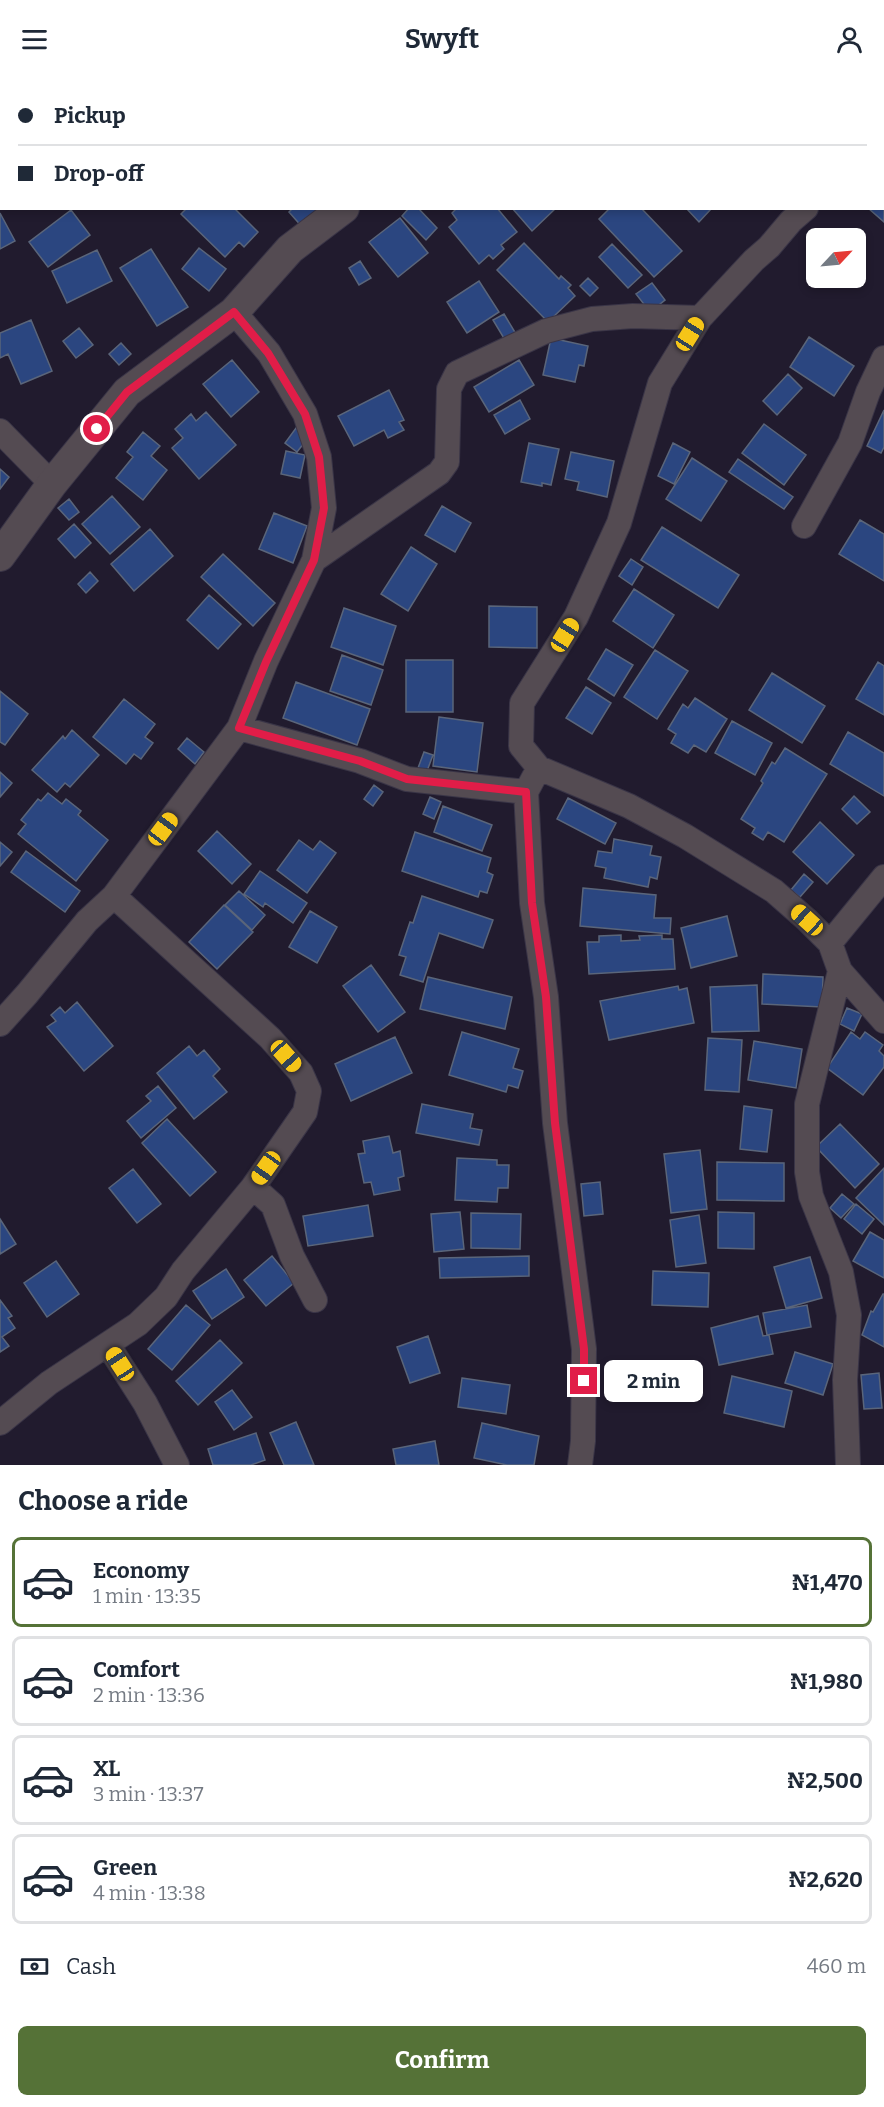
<!DOCTYPE html>
<meta charset="utf-8">
<style>
:root{--surface:#fff;--page:#f6f6f7;--text:#1f2937;--muted:#747a83;--line:#e0e1e3;--accent:#557237}
body{margin:0;font-family:Bitter,serif;background:var(--page);color:var(--text);height:100vh;display:flex;flex-direction:column;font-size:22px;white-space:nowrap}
*{box-sizing:border-box;margin:0}
p{font-size:20px;color:var(--muted)}
.icon{flex:none;width:33px;height:33px;fill:none;stroke:currentColor;stroke-width:2;stroke-linecap:round;stroke-linejoin:round}
.map{position:relative;height:1387px;overflow:hidden}
.sheet{display:flex;flex-direction:column;background:var(--surface);flex:1}
.sheet>*{flex:none}
.banner{position:absolute;left:0px;top:0px;width:885px;height:132px;box-shadow:0 3px 9px #0003;display:grid;align-content:center;height:132px;padding:0 18px;background:var(--surface)}
.needle{width:39px;rotate:64deg}
.controls{position:absolute;left:806px;top:150px;display:grid;gap:12px}
.controls a{display:grid;place-items:center;width:60px;height:60px;border-radius:9px;background:var(--surface);box-shadow:0 3px 9px #0003;font-size:30px}
.end{position:absolute;width:27px;height:27px;margin:-14px;border:8px solid #e11d48;background:#fff;box-shadow:0 0 0 3px #fff}
.from{border-radius:50%}
.bubble{position:absolute;height:42px;border-radius:9px;background:var(--surface);box-shadow:0 3px 9px #0003;font-size:20px;font-weight:700;line-height:42px;text-align:center}
.car{position:absolute;width:18px;height:36px;margin:-18px -9px;border-radius:8px;box-shadow:0 0 4px 2px #0007;background:linear-gradient(#f5c518 24%,#345 0 40%,#f5c518 0 76%,#345 0 86%,#f5c518 0)}
.banner b{display:flex;align-items:center;gap:21px;height:57px;font-size:22px}
.banner b+b{border-top:2px solid var(--line)}
.banner i{width:15px;height:15px;background:var(--text)}
ul{padding:0;list-style:none}
li{display:flex;align-items:center;gap:18px;height:90px;margin:0 12px 9px;padding:0 6px;border:3px solid var(--line);border-radius:9px}
li div{flex:1}
li b{display:block;font-size:22px}
li em{font-style:normal;font-weight:700}
li.current{border-color:var(--accent)}
li>.icon{width:54px;height:54px;stroke-width:1.5}
h2{padding:0 18px;font-size:27px;line-height:72px}
.pay{display:flex;align-items:center;gap:15px;height:66px;padding:0 18px;font-size:22px}
.pay p{margin-inline-start:auto}
.cta{display:flex;gap:12px;margin-top:auto;padding:12px 18px}
.cta a{flex:1;height:69px;border-radius:9px;background:var(--accent);color:#fff;font-size:24px;font-weight:700;line-height:69px;text-align:center}
header{display:flex;justify-content:space-between;align-items:center;height:78px;padding:0 18px;background:var(--surface);font-size:27px;font-weight:700}
.map>svg:first-child{display:block}
.building{fill:#2b4680;stroke:#5a657a;stroke-width:1.5}
.lines{fill:none;stroke-linecap:round;stroke-linejoin:round}
.minor-casing{stroke:#3a3547;stroke-width:26}
.tertiary-casing{stroke:#3a3547;stroke-width:32}
.minor{stroke:#544b52;stroke-width:24}
.tertiary{stroke:#544b52;stroke-width:30}
.route{stroke:#e11d48;stroke-width:8}
</style>
<header><svg class="icon" aria-label="menu" viewBox="0 0 24 24"><path d="M4 6h16M4 12h16M4 18h16"/></svg>Swyft<svg class="icon" aria-label="person" viewBox="0 0 24 24"><circle cx="12" cy="8" r="4"/><path d="M4 21q1-7 8-7t8 7"/></svg></header>
<div class="map">
<svg width="884" height="1387" viewBox="0 0 884 1387">
<rect width="100%" height="100%" fill="#211b2e"/>
<path class="building" d="M217 0H291L292 2H218Z
M884 106V144L868 130H884Z
M187 130H234L258 154 244 169 239 164 225 179 181 136Z
M293 130H326L303 150 289 134Z
M409 130H418L437 150 426 162 402 138Z
M457 130H497L517 154 501 167 504 171 493 181 489 177 479 186 449 149 457 142 452 135Z
M512 130H556L532 153Z
M610 130H641L682 173 654 199 599 141Z
M686 130H712L699 144Z
M71 132 90 157 48 189 29 164Z
M0 135 15 163 0 171Z
M400 140 428 175 398 199 369 164Z
M524 165 559 201 561 198 571 207 568 210 575 218 548 244 497 192Z
M612 166 642 197 628 210 599 179Z
M199 170 226 191 209 213 182 191Z
M151 171 188 229 157 248 120 190Z
M97 172 112 203 67 225 52 193Z
M360 183 371 200 359 207 349 190Z
M588 200 598 210 590 218 580 208Z
M479 203 499 234 467 255 447 224Z
M652 205 665 222 650 234 636 216Z
M504 236 516 256 505 262 493 242Z
M31 242 52 293 21 306 8 276 0 280V255Z
M79 250 93 267 76 280 63 263Z
M809 259 854 288 834 318 790 289Z
M551 260 588 268 584 288 579 287 575 304 543 297Z
M121 265 131 276 119 287 109 276Z
M232 282 259 314 231 339 203 306Z
M519 282 534 307 489 334 474 309Z
M788 296 802 310 777 337 763 323Z
M389 312 404 342 399 344 404 352 388 360 384 352 354 368 338 338Z
M520 322 530 341 505 356 494 337Z
M884 332V369L881 375 867 368Z
M206 334 236 367 199 401 172 370 183 360 175 351 191 336 196 343Z
M764 346 806 377 784 407 742 375Z
M296 350 308 360 297 374 285 365Z
M143 354 160 368 151 378 167 392 143 422 116 400 133 379 127 374Z
M529 365 559 371 551 407 542 405V408L521 404Z
M673 365 690 374 674 406 658 398Z
M286 373 305 377 300 400 281 396Z
M571 374 614 383 607 419 577 412 579 404 565 401Z
M692 380 727 403 701 443 666 421Z
M738 381 793 419 784 431 729 394Z
M0 391 9 399 0 411Z
M112 418 140 449 110 476 82 446Z
M69 421 79 434 69 442 58 430Z
M442 428 471 445 455 474 425 457Z
M274 435 307 448 293 485 259 471Z
M860 442 884 456V503L839 476Z
M74 446 91 465 75 480 58 461Z
M662 449 739 497 718 530 641 482Z
M150 451 173 478 134 513 111 486Z
M411 469 437 486 408 533 381 516Z
M223 476 275 525 253 548 201 499Z
M631 481 643 489 632 507 619 498Z
M90 494 98 503 86 515 78 506Z
M634 511 674 537 653 570 613 543Z
M209 517 241 546 218 571 187 542Z
M489 528 537 529V570L489 569Z
M344 530 396 548 383 587 331 569Z
M606 571 633 587 614 618 588 601Z
M655 572 688 593 657 641 624 619Z
M342 577 383 592 371 627 330 613Z
M406 582H453V634H406Z
M878 584 884 588V637L856 621Z
M772 595 825 628 802 665 749 632Z
M296 604 370 631 357 667 283 640Z
M586 609 611 625 592 656 566 640Z
M0 613 28 636 5 667 0 664Z
M695 620 727 641 706 674 694 667 688 675 671 665 676 656 668 651 683 626 688 630Z
M124 621 155 646 145 659 153 665 141 681 134 676 126 686 93 659Z
M439 639 483 645 477 694 433 688Z
M732 643 772 665 755 697 715 675Z
M72 652 99 677 70 709 65 705 57 714 32 692 63 658 65 661Z
M848 654 884 675V718L830 686Z
M187 660 204 674 195 686 178 671Z
M785 670 827 696 784 764 768 754 763 762 752 755 755 750 741 741 763 705 761 703 772 684 775 686Z
M424 674 433 677 427 693 418 690Z
M0 694 12 705 0 719Z
M374 707 383 714 373 728 364 721Z
M48 715 62 726 66 721 81 733 78 737 108 762 76 803 18 756 26 746 21 742 38 721 41 723Z
M854 718 870 734 857 746 842 731Z
M430 719 441 724 434 741 423 736Z
M568 720 616 745 605 766 557 741Z
M443 728 492 747 482 773 434 754Z
M820 744 854 777 827 806 793 774Z
M217 753 251 786 232 806 198 773Z
M415 754 491 780 487 794 493 797 487 815 480 813 478 819 402 793Z
M614 761 652 768 650 777 661 779 657 801 650 799 648 809 604 800 606 790 595 788 598 773 612 775Z
M299 762 313 772 320 763 336 775 307 815 277 792Z
M0 764 12 774 0 788Z
M26 773 80 813 65 834 11 794Z
M260 793 307 825 293 845 265 825 263 829 244 816Z
M804 796 813 804 800 819 791 812Z
M583 810 656 817 654 840H671L670 856 580 848Z
M239 813 265 837 252 852 225 827Z
M422 818 493 842 483 870 439 855 423 904 400 897 406 879 399 877 410 844 413 845Z
M224 827 253 854 217 891 189 864Z
M310 833 337 849 317 885 289 869Z
M727 838 737 878 691 890 681 850Z
M621 857V863L640 862 639 858 662 857V861H673L675 891 589 896 587 864H599V858Z
M371 887 405 934 378 954 343 908Z
M763 896 823 899 822 929 762 926Z
M428 899 512 919 505 951 420 931Z
M757 907 759 953 712 954 710 909Z
M678 908 679 912 687 910 694 945 609 962 600 923Z
M77 924 113 968 84 993 47 949 56 943 51 937 60 929 65 935Z
M847 930 862 936 854 953 840 946Z
M462 954 519 971 513 990 523 993 518 1010 508 1007 506 1014 449 997Z
M851 954 860 961 865 954 883 967 879 973 884 978V989L863 1017 827 990Z
M395 959 412 995 351 1023 335 986Z
M708 960 742 962 739 1014 705 1012Z
M754 963 802 971 796 1010 748 1002Z
M189 968 197 978 204 972 220 991 213 998 227 1014 194 1041 157 995Z
M158 1008 176 1030 141 1060 127 1043 151 1023 146 1018Z
M422 1026 473 1036 470 1050 482 1052 479 1067 416 1055Z
M744 1028 772 1032 767 1074 740 1071Z
M167 1041 216 1094 190 1118 142 1065Z
M840 1046 879 1086 855 1110 816 1069Z
M389 1058 393 1075 400 1073 404 1098 398 1100 400 1112 374 1117 371 1104 364 1105 358 1076 365 1075 363 1063Z
M700 1072 707 1131 671 1135 664 1076Z
M457 1080 497 1082V1087H509L508 1110H498L497 1124 455 1122Z
M717 1084 784 1085V1123L717 1122Z
M884 1090V1147L856 1120Z
M133 1091 161 1126 137 1145 109 1110Z
M600 1104 603 1136 584 1138 581 1106Z
M842 1116 854 1126 841 1140 830 1130Z
M856 1126 874 1141 862 1156 844 1141Z
M368 1127 373 1158 308 1168 303 1138Z
M460 1134 464 1171 434 1174 431 1136Z
M718 1134 754 1135V1171L718 1170Z
M471 1135 521 1136 520 1171 471 1170Z
M699 1137 706 1185 676 1189 670 1142Z
M0 1141 16 1166 0 1176Z
M870 1154 884 1162V1200L853 1183Z
M272 1178 294 1205 266 1228 244 1202Z
M529 1178V1198L440 1200 439 1180Z
M810 1179 822 1220 786 1230 774 1189Z
M56 1183 79 1216 47 1239 24 1205Z
M226 1191 244 1219 212 1241 193 1213Z
M653 1193 709 1195 708 1229 652 1227Z
M883 1216H884V1269L862 1257 871 1233 873 1234Z
M0 1222 12 1238 8 1240 15 1250 2 1259 9 1268 0 1274Z
M186 1227 210 1247 172 1292 148 1271Z
M807 1227 811 1249 767 1257 763 1235Z
M758 1238 763 1258 769 1257 773 1276 719 1287 711 1250Z
M428 1258 440 1295 410 1305 397 1269Z
M220 1262 242 1285 198 1327 176 1303Z
M795 1274 833 1286 823 1317 785 1305Z
M879 1295 882 1330 864 1331 861 1297Z
M732 1298 792 1313 784 1349 724 1335Z
M462 1300 510 1307 506 1336 458 1329Z
M232 1312 252 1339 234 1352 215 1324Z
M296 1344 314 1387H284L270 1355Z
M482 1345 539 1358 534 1387H507L474 1380Z
M256 1355 265 1382 251 1387H213L208 1371Z
M435 1363 439 1387H396L393 1371Z"/>
<g class="lines">
<g class="minor-casing">
<path id="minor" d="M63 2 65 0
M0 56 2 55
M884 68V67
M806 130 791 143 769 169 754 182 700 240 660 305 619 445 576 539 522 625 521 668 539 690 629 728 685 758 774 813 807 842 830 865 840 893 884 943
M0 353 52 406
M804 448 850 365 868 314 884 280
M314 482 439 395 447 384 449 311 457 295 546 253 592 241 633 238 700 240
M239 650 360 683 407 701 526 714 534 699
M526 714 532 825 546 919 555 1045 584 1271 583 1363 580 1387
M830 865 884 799
M840 893 807 1026V1094L811 1118 841 1194 849 1237 845 1302 848 1387
M0 946 27 916 87 843 114 818 239 650 266 583 314 482 324 430 319 379 305 336 269 275 234 234
M253 1109 273 1127 292 1178 315 1222
M108 1267 145 1325 177 1387
M0 1345 49 1305 138 1246 166 1219 183 1193 253 1109 305 1034 309 1013 301 995 270 960 114 818"/>
</g>
<g class="tertiary-casing">
<path id="tertiary" d="M516 2 519 0
M0 478 52 406 127 314 234 234 290 171 344 130"/>
</g>
<use href="#minor" class="minor"/>
<use href="#tertiary" class="tertiary"/>
</g>
<g class="lines">
<path class="route" d="M97 351 127 314 234 234 268 275 305 336 319 379 324 430 314 482 266 584 239 650 360 683 407 701 526 714 532 825 546 919 555 1045 584 1271V1303"/>
</g>
</svg>
<div class="controls">
<a><svg class="needle" viewBox="-14 -14 28 28"><path d="M0-13l5 13h-10z" fill="#e53935"/><path d="M0 13l5-13h-10z" fill="#747a83"/></svg></a>
</div>
<i class="end from" style="left:97px;top:351px"></i>
<i class="end" style="left:584px;top:1303px"></i>
<div class="bubble" style="left:604px;top:1282px;width:99px">2 min</div>
<i class="car" style="left:690px;top:256px;rotate:32deg"></i>
<i class="car" style="left:565px;top:557px;rotate:32deg"></i>
<i class="car" style="left:163px;top:751px;rotate:37deg"></i>
<i class="car" style="left:807px;top:842px;rotate:312deg"></i>
<i class="car" style="left:286px;top:978px;rotate:138deg"></i>
<i class="car" style="left:266px;top:1090px;rotate:215deg"></i>
<i class="car" style="left:120px;top:1286px;rotate:327deg"></i>
<div class="banner">
<b><i class="from"></i>Pickup</b>
<b><i></i>Drop-off</b>
</div>
</div>
<section class="sheet">
<h2>Choose a ride</h2>
<ul>
<li class="current"><svg class="icon" aria-label="car" viewBox="0 0 24 24"><path d="M5 17H2v-5l4-1 3-4h7l3 4 3 1v5h-3M9 17h6M6 11h13"/><circle cx="7" cy="17" r="2"/><circle cx="17" cy="17" r="2"/></svg><div><b>Economy</b><p>1 min · 13:35</p></div><em>₦1,470</em></li>
<li><svg class="icon" aria-label="car" viewBox="0 0 24 24"><path d="M5 17H2v-5l4-1 3-4h7l3 4 3 1v5h-3M9 17h6M6 11h13"/><circle cx="7" cy="17" r="2"/><circle cx="17" cy="17" r="2"/></svg><div><b>Comfort</b><p>2 min · 13:36</p></div><em>₦1,980</em></li>
<li><svg class="icon" aria-label="car" viewBox="0 0 24 24"><path d="M5 17H2v-5l4-1 3-4h7l3 4 3 1v5h-3M9 17h6M6 11h13"/><circle cx="7" cy="17" r="2"/><circle cx="17" cy="17" r="2"/></svg><div><b>XL</b><p>3 min · 13:37</p></div><em>₦2,500</em></li>
<li><svg class="icon" aria-label="car" viewBox="0 0 24 24"><path d="M5 17H2v-5l4-1 3-4h7l3 4 3 1v5h-3M9 17h6M6 11h13"/><circle cx="7" cy="17" r="2"/><circle cx="17" cy="17" r="2"/></svg><div><b>Green</b><p>4 min · 13:38</p></div><em>₦2,620</em></li>
</ul>
<div class="pay"><svg class="icon" aria-label="cash" viewBox="0 0 24 24"><path d="M3 7h18v10H3z"/><circle cx="12" cy="12" r="2"/></svg>Cash<p>460 m</p></div>
<div class="cta"><a>Confirm</a></div>
</section>
